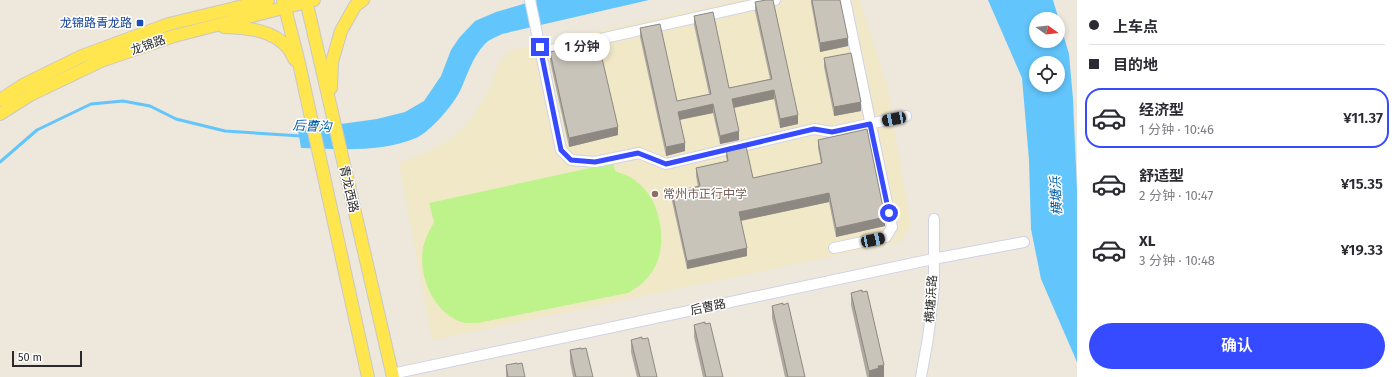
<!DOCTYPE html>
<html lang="zh">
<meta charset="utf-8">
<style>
:root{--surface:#fff;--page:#f7f7f7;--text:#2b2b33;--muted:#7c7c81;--line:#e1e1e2;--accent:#364aff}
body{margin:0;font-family:"Fira Sans","Noto Sans SC",sans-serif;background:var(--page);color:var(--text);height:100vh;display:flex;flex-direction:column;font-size:15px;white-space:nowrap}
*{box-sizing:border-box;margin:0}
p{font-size:13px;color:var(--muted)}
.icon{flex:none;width:22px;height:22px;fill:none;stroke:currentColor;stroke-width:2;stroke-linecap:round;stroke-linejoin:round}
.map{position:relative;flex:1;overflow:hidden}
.panel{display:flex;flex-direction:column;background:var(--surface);width:320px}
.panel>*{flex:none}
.guide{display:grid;align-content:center;height:88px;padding:0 12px;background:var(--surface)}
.needle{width:26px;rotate:104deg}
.controls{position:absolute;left:1029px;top:12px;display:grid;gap:8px}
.controls a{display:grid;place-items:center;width:36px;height:36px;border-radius:50%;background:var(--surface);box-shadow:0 2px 6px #0003;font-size:20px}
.scale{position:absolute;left:12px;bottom:10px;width:70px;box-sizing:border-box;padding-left:4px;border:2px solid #2a2a2a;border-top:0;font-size:11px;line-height:14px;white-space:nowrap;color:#2a2a2a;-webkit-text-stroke:3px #fff;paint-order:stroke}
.end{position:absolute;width:18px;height:18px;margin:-9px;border:5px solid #364aff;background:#fff;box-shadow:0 0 0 2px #fff}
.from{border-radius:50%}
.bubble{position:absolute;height:28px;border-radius:14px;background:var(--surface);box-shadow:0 2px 6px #0003;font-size:13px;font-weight:600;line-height:28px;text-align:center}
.car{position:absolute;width:12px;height:24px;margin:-12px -6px;border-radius:5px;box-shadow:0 0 3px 1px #0007;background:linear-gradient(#222 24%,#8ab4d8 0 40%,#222 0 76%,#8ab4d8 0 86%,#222 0)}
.guide b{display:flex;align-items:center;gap:14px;height:38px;font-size:15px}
.guide b+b{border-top:1px solid var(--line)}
.guide i{width:10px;height:10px;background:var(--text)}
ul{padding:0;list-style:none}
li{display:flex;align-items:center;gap:12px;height:60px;margin:0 8px 6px;padding:0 4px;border:2px solid transparent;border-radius:16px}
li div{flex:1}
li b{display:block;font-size:15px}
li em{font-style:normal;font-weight:600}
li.on{border-color:var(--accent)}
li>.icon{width:36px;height:36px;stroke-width:1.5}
.action{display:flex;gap:8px;margin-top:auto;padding:8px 12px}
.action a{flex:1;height:46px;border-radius:24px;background:var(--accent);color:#fff;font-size:16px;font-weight:600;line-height:46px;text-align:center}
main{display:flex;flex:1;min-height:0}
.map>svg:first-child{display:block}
.education{fill:#f1e8c8}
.pitch{fill:#bef38c}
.water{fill:#62c5fb;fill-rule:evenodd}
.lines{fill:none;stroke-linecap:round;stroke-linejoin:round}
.stream{stroke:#62c5fb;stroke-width:3}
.minor-casing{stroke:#d0d2e5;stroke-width:12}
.major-casing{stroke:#c8c8c8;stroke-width:14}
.minor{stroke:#fff;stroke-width:10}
.major{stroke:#ffe64e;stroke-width:12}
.wall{fill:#ada9a0}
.shaded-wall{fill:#8d8982}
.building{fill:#c9c4ba;stroke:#8d8982}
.route{stroke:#364aff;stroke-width:5}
.transit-dot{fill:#1a4fb4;stroke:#fff;stroke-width:1.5}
.education-dot{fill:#8d6e63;stroke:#fff;stroke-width:1.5}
.labels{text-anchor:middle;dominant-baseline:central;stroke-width:3;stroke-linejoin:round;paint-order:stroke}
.transit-label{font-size:12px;fill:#164399;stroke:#fff;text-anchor:end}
.street-label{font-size:12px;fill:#2a2a2a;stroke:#fff}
.education-label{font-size:12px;fill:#785e54;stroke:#fff;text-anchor:start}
.water-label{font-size:13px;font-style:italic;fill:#005fa8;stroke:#fff}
</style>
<main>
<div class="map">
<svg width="1077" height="377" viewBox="0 0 1077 377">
<rect width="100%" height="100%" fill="#eee7db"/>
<path class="education" d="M736 0H860L887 86 911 226 901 242 432 340 399 163 418 156 451 139 473 117 489 90 501 59 509 51Z"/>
<path class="pitch" d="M613 163 615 171C623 174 631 176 637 182 663 201 670 252 649 276 643 284 636 288 628 293L478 323C474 323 469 323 465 323 434 316 418 276 423 248 425 238 430 230 434 222L429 203Z"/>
<path class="water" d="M537 0H649L502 34C496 37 488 40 484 45 472 58 467 76 460 91 453 105 430 132 416 138 381 153 338 149 301 148L298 130 377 119 405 112 424 101 441 76 451 50 459 38 475 21 496 12Z
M988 0H1053L1069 54 1073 99 1077 190V362L1041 279 1031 229 1029 160 1022 78ZM1036 19H1058V41H1036ZM1036 63H1058V85H1036Z"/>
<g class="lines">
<path class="stream" d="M0 162 37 130 91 104 123 101 150 106 176 119 225 131 301 136"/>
<g class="minor-casing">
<path id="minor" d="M530 0 561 150 571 160 595 162 639 153 666 164 814 129 832 132 906 116
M542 52 775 0
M834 248 886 237 892 227 845 0
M392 374 933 259 1024 242
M921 377 928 338 934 288V219"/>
</g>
<g class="major-casing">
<path id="major" d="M283 0 299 63 368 377
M306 0 393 377
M224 27C247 28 273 29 289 49 291 52 293 57 295 60
M331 88 332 62 341 31 355 6 363 0
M0 100 23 85 82 56 169 24 268 0
M0 114 30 95 101 61 174 36 314 0"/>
</g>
<use href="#minor" class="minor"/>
<use href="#major" class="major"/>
</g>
<path class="wall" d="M811 0H840L848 46 820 52 811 3Z
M755 2 798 124 780 128 774 99 734 108 739 140 720 144 713 113 680 120 685 151 666 156 640 37V28L677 101 709 94 694 25V16L729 88 770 79 755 11Z
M550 52 618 135 569 147 550 61Z
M824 58 861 111 834 116 824 67Z
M818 140 885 226 836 237 829 202 741 221 747 256 687 269 672 201V192L698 187 696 176V168L727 161 726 157V148L739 147 753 178 821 163 818 148Z
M851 293 884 377H867L851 305Z
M772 306 805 377H785L772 318Z
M694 325 723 377H703L694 337Z
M631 340 657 377H637L631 352Z
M570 350 593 377H573L570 362Z
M517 364 525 377H506V365Z"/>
<path class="shaded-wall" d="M848 38V46L820 52V43Z
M774 90V99L732 108V99Z
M861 102V111L834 116V107Z
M713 104V113L678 120V112Z
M798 115V124L780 128V119Z
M618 127V135L569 147V138Z
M739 131V140L720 144V136Z
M685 143V151L666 156V147Z
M829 193V202L739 221V212Z
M885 217V226L836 237V228Z
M747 248V256L687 269V261Z
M884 365V377H869V371L878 366Z"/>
<path class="building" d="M766 0H773L798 115 780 119 774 90 732 99 739 131 720 136 713 104 678 112 685 143 666 147 640 28 660 24 677 101 711 94 694 16 713 12 729 88 772 79 755 2Z
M812 0H840L848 38 820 43Z
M598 41 618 127 569 138 550 52Z
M851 53 861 102 834 107 824 58Z
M867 129 885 217 836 228 829 193 739 212 747 248 687 261 672 192 700 186 696 168 728 161 726 148 739 145V147L746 146 753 178 822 163 818 140Z
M862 290V292L867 291 884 365 878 366 879 368 869 371 851 293Z
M783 303V305L788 303 805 377H788L772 306Z
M705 322V324L710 323 723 377H706L694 325Z
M642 337V339L648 338 657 377H640L631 340Z
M581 348V349L586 348 593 377H576L570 350Z
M517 363V364L522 363 525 377H508L506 365Z"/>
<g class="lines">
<path class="route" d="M540 47 561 150 571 160 595 162 638 153 666 164 814 129 832 132 870 124 889 213"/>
</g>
<rect class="transit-dot" x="136" y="19" width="8" height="8" rx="2"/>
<circle class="education-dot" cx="655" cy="194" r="4"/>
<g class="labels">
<g class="transit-label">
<text x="132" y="23">龙锦路青龙路</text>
</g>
<g class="street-label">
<text transform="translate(148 45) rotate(-19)">龙锦路</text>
<text transform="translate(349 189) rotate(77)">青龙西路</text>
<text transform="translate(931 299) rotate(-86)">横塘浜路</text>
<text transform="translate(708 307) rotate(-12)">后曹路</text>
</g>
<g class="education-label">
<text x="663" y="194">常州市正行中学</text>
</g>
<g class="water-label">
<text transform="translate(312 126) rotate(3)">后曹沟</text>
<text transform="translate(1056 196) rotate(-93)">横塘浜</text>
</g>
</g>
</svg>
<div class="controls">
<a><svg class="needle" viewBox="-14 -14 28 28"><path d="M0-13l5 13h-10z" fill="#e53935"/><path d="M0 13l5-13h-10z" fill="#7c7c81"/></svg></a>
<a><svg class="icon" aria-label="locate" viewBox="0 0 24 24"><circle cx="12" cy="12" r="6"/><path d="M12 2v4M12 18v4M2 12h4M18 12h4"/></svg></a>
</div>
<div class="scale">50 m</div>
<i class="end from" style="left:889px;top:213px"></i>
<i class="end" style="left:540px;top:47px"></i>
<div class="bubble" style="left:554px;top:33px;width:56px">1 分钟</div>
<i class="car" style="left:894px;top:119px;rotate:259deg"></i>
<i class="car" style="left:873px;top:240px;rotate:78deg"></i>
</div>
<section class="panel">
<div class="guide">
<b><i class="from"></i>上车点</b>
<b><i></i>目的地</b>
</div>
<ul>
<li class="on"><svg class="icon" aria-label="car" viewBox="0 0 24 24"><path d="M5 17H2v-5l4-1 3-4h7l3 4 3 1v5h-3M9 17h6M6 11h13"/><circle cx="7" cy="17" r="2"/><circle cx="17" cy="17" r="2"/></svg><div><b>经济型</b><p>1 分钟 · 10:46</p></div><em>¥11.37</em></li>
<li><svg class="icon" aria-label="car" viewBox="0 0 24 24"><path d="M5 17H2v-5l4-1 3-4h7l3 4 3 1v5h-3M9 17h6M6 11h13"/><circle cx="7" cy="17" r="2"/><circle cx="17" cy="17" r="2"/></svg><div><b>舒适型</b><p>2 分钟 · 10:47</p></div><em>¥15.35</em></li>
<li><svg class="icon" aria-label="car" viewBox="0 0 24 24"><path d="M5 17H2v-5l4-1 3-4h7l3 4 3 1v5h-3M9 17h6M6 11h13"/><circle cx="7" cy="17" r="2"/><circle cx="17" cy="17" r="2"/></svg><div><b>XL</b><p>3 分钟 · 10:48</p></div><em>¥19.33</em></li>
</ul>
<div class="action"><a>确认</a></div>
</section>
</main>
